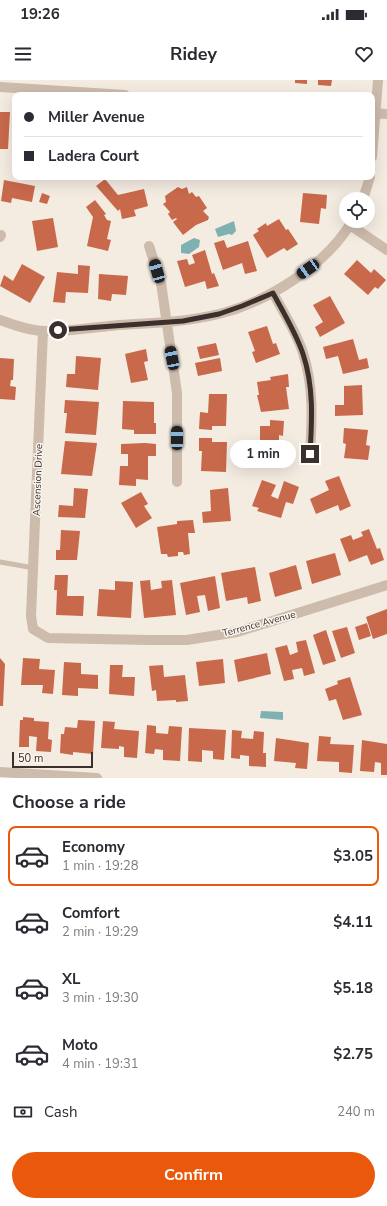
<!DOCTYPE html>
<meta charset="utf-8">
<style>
:root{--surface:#fff;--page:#f2f2f3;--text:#2b2b33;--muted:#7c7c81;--line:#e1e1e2;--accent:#ea580c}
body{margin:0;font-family:"Nunito Sans",sans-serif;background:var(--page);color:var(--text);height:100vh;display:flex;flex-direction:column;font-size:15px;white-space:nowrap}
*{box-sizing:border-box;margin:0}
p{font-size:13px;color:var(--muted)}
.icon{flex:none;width:22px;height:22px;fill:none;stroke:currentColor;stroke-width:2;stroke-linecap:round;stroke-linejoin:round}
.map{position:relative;height:698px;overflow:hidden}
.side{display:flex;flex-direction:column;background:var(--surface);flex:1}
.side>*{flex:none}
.banner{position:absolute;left:12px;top:12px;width:363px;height:88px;border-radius:8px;box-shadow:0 4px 16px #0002;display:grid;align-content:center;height:88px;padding:0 12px;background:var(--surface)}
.tools{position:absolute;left:339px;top:112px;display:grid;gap:8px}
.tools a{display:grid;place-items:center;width:36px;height:36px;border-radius:50%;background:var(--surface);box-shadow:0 4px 16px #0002;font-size:20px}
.scale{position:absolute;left:12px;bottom:10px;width:81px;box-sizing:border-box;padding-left:4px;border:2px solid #3b302b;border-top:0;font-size:11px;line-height:14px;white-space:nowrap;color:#3b302b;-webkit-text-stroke:3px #fbf5ee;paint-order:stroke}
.end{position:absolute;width:18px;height:18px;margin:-9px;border:5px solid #3b302b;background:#fff;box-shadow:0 0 0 2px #fff}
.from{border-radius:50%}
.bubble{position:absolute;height:28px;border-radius:14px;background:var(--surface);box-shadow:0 4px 16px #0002;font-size:13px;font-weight:700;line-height:28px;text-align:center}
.car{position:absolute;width:12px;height:24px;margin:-12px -6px;border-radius:5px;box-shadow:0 0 3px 1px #0007;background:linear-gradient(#222 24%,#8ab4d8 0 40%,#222 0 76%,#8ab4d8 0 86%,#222 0)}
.banner b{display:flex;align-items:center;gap:14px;height:38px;font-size:15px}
.banner b+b{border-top:1px solid var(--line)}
.banner i{width:10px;height:10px;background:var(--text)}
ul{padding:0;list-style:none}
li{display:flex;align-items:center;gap:12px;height:60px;margin:0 8px 6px;padding:0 4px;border:2px solid transparent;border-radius:8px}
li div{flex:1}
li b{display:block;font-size:15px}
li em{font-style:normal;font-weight:700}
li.on{border-color:var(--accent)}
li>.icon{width:36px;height:36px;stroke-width:1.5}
h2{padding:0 12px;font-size:18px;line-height:48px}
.pay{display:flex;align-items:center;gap:10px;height:44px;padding:0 12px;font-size:15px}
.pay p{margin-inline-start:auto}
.cta{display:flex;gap:8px;margin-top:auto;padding:8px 12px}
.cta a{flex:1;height:46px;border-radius:24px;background:var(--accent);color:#fff;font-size:16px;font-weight:700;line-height:46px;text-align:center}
.status{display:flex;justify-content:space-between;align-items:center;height:28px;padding:0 20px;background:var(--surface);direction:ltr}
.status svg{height:11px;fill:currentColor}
header{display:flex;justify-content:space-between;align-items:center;height:52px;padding:0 12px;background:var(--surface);font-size:18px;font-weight:700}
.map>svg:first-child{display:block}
.water{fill:#7fb0b2}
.building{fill:#c8694b}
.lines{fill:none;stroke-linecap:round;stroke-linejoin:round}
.lane{stroke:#cdbbac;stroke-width:5}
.street{stroke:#cdbbac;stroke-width:10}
.route{stroke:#3b302b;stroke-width:5}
.labels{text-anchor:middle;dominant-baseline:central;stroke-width:3;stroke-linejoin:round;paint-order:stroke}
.street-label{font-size:10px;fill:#3b302b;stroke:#fbf5ee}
</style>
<div class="status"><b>19:26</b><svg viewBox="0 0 49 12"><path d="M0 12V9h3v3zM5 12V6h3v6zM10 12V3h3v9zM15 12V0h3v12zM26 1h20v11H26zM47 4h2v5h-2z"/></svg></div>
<header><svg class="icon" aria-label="menu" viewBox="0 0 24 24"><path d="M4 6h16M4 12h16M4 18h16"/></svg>Ridey<svg class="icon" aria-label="heart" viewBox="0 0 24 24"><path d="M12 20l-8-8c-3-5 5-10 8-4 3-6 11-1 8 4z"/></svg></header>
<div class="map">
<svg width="387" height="698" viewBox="0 0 387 698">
<rect width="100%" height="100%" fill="#f4ebe1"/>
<path class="water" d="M234 141 236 151 232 155 229 154 218 157 215 149Z
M194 158 200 160 199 167 189 174 181 173V165Z
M261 631 283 632V640L260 638Z"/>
<path class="building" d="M295 0H307V4L295 3Z
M318 0H332L331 6 318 5Z
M0 32H10L8 69H0Z
M105 99 118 115 144 109 148 126 134 130 136 136 122 139 120 129 118 131 96 106Z
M4 100 35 106 32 122 12 118 11 123 1 121Z
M178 107 182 109 187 107 189 114 192 112 196 117 199 116 207 128 203 131 209 137 208 140 196 145 183 155 173 142 177 139 176 138 172 140 168 134 170 132 163 124 166 122 165 116Z
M42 113 50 116 47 124 39 122Z
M303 113 327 115 326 129 321 128 319 144 300 142Z
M95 120 106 134 104 135 107 140 111 141 107 159 111 160 108 171 87 166 93 137 86 127Z
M53 138 58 167 37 171 32 141Z
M279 139 286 150 288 149 298 164 287 171 284 168 267 178 253 155 259 151 257 149 266 143 267 146Z
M224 160 227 168 248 161 257 191 245 194 242 183 223 190 214 163Z
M205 170 212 194 214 193 219 206 207 209 205 201 185 207 177 181 187 179 189 185 195 183 192 175Z
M357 180 371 193 374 189 386 200 378 209 375 207 368 215 344 194Z
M22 184 45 197 30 223 0 206 4 195 13 201Z
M78 185 90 186 88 213 66 212 65 223 53 222 57 192 78 194Z
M99 194 128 196 126 215 112 214 111 221 98 219Z
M330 216 345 243 320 257 315 247 323 242 313 225Z
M267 246 273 264 276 263 280 274 256 283 252 272 255 271 248 252Z
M353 259 359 280 367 278 369 288 343 294 338 276 326 279 323 267Z
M216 263 219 275 200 279 197 267Z
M146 269 148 281 144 282 148 300 131 303 125 274Z
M76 276 101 278 98 310 66 307 67 294H75Z
M0 278 14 279 13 300H11L10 306 16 307 15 320 0 319Z
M220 278 222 291 198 296 195 283Z
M288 294 289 307H286L289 329 261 332 257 315H259L257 302 271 300 270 297Z
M362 305 363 335 335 336V325H344V306Z
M209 314H227L226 346H212V350L199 349 200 332 208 333Z
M65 320 99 322 96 355 65 353 67 333H64Z
M123 321 154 322V343H156V354H134V350L122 349Z
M270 340 284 341 283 356 279 355V375H260V346H270Z
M344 348 368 350 366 365 370 366 368 380 344 378 346 364 343 363Z
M199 358H212V362H227L226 392 201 391 202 371H199Z
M65 361 97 363 92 396 61 394Z
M145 363 156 364V376H148V400L136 399V406L119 405 120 386H128V374H121V364Z
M339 396 351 426 340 431 338 425 316 434 310 419 329 410 325 401Z
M262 400 276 405 271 416 278 419 284 401 299 407 293 424 286 422 281 438 257 431 259 428 252 426Z
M74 408 88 409 85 438 58 437 59 425 73 426Z
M228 408 231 441 203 443 202 432 211 431 210 410Z
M141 412 148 424 144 426 152 438 136 448 121 423Z
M193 440 195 453H188L190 474 184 475 183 472H178V476L168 477 167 474H161L157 447 177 444V441Z
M369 449 377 469 380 468 384 480 371 485 367 475 349 482 340 459 351 455 353 460 363 456 361 452Z
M61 450 80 451 77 480H56V470H60Z
M335 473 341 495 312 504 306 481Z
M296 485 302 509 275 517 269 493Z
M255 487 261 521 248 524 247 517 226 521 221 493Z
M55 495H68L67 516H84L83 536 56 535 57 510H54Z
M215 496 220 528 208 531 205 515 197 516 200 532 186 535 180 503Z
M150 500 151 510 162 508 161 501 172 500 176 535 144 538 140 501Z
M115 501 133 502 131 538 97 536 99 509 115 510Z
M387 529V554L373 559 366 537Z
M367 543 371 556 359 560 355 547Z
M347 547 355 573 341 578 332 551Z
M326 550 336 581 323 585 313 555Z
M306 560 315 593 304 596 302 588 292 590 294 599 284 601 275 568 287 565 290 575 298 572 296 562Z
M267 573 271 594 238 602 234 580Z
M0 578 5 584 3 626H0Z
M23 578 40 579 39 589 55 590 53 614 42 613 43 605H21Z
M223 579 225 603 199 606 196 582Z
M64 582 81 583V594L98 595V609L78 608V616L62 615Z
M110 585H123L122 597H135L134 616 109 614Z
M163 585 164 597 185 595 188 621 176 622V620L157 621 156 610 152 611 149 586Z
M350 597 362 635 343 640 336 619 329 621 325 609 338 604 337 601Z
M23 637 34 638V641L49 642 48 659 52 660 51 672 36 671 37 657 29 656V667H19L20 640H23Z
M78 640 95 641 93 674 73 672V675L60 673 61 654H64L65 647 77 648Z
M103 641 115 642 114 649 139 651 137 678 124 677V667L119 666V669L101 668Z
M147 645 156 646V653L168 654 169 646 182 647 180 681 163 680V670L155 669 154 674 145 673Z
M189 648 226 650 224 680 213 679V671L202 670V682L188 681Z
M232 650 242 651 241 658 253 659 254 651 264 652 263 673H266V687L249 686V676L240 675V679L231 678Z
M319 656 331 657 330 664 354 665 352 693 339 692V682L317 681Z
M276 658 309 663 307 689 295 688 296 683 274 681Z
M362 660 387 664V695H381V683L375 682 374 692 360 691Z"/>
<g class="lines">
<path class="lane" d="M0 482 34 488"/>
<path class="street" d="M0 7 125 15
M372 33 387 34
M372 77 378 0
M363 119 370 97
M350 145 387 170
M0 157 1 155
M149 166 161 203 177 313V402
M273 213C283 232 297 253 303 273 314 307 312 340 310 374
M0 240C14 245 30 251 44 251 69 252 95 247 119 245 153 243 186 242 219 234 267 222 327 185 352 141
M43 251 31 536 33 549 48 558 148 560H187L237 552 387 505
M0 692 97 698"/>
</g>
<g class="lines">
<path class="route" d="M58 250 183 241 219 234 242 226 273 213C283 232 296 253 303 274 314 307 312 340 310 374"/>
</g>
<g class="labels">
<g class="street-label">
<text transform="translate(38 400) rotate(-88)">Ascension Drive</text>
<text transform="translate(259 544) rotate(-15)">Terrence Avenue</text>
</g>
</g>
</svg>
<div class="tools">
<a><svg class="icon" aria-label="locate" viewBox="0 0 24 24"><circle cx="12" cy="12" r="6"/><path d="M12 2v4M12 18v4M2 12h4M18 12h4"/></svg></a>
</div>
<div class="scale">50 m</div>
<i class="end from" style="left:58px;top:250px"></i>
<i class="end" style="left:310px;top:374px"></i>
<div class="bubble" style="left:230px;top:360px;width:66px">1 min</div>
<i class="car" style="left:308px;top:189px;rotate:236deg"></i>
<i class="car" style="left:157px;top:191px;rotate:344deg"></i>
<i class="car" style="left:172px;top:278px;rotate:349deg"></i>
<i class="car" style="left:177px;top:358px;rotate:0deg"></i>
<div class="banner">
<b><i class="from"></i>Miller Avenue</b>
<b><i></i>Ladera Court</b>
</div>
</div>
<section class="side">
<h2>Choose a ride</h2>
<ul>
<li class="on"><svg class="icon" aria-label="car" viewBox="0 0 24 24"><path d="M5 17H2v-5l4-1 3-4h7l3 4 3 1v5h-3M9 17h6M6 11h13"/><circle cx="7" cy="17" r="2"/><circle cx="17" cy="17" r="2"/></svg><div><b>Economy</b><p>1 min · 19:28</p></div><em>$3.05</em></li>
<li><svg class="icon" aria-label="car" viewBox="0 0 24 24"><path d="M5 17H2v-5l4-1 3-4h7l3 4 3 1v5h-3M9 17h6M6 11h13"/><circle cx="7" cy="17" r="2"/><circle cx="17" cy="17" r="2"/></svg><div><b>Comfort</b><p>2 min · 19:29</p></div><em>$4.11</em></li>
<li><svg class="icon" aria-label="car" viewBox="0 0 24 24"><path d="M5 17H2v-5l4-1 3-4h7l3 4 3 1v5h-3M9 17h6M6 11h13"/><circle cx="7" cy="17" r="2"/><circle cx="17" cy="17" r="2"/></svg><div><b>XL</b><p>3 min · 19:30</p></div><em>$5.18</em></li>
<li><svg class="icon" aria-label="car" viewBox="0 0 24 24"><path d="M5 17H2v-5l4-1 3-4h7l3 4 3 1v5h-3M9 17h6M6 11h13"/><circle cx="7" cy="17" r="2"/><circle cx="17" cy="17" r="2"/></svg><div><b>Moto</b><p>4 min · 19:31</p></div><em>$2.75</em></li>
</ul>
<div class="pay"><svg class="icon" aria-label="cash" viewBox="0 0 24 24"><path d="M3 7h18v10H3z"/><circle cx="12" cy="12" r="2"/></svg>Cash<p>240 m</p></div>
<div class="cta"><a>Confirm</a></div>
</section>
